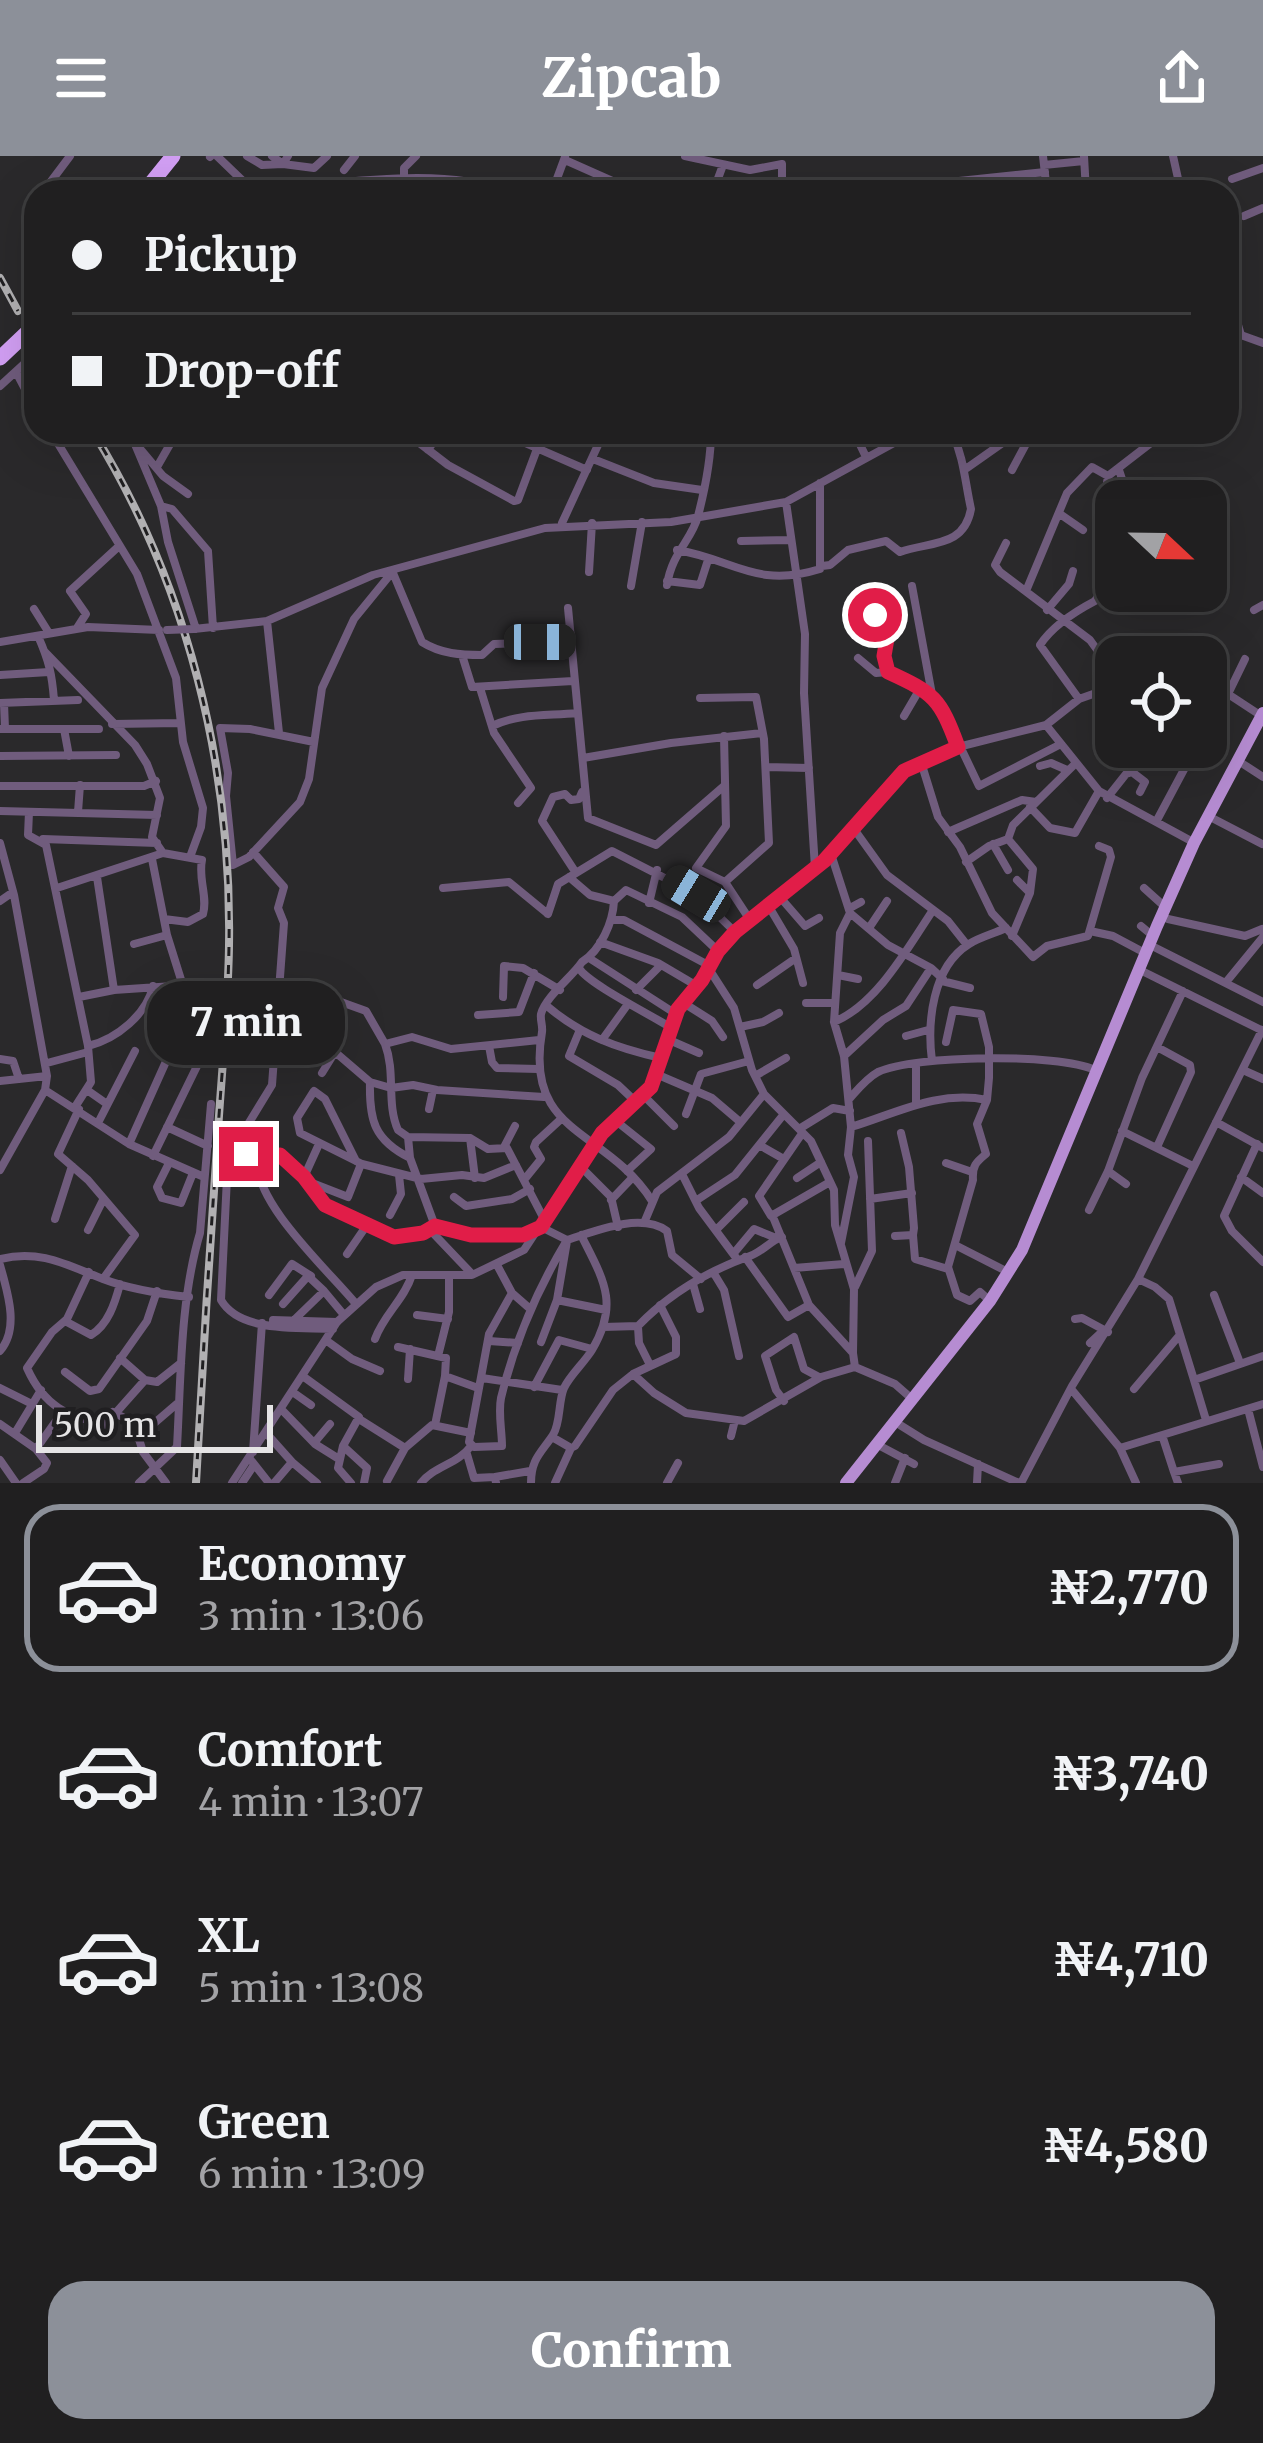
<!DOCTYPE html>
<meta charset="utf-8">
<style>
:root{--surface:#201f20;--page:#2d2c2d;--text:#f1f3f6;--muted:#a2a2a5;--line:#3d3d3e;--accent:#8c9099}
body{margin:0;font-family:Merriweather,serif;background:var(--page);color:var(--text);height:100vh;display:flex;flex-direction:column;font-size:45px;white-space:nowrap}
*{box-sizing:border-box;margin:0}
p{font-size:39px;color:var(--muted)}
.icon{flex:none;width:66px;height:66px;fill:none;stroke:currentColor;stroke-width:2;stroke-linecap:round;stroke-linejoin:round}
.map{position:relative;height:1327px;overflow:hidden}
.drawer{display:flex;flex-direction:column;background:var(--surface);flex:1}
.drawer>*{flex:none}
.hud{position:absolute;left:24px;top:24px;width:1215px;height:264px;border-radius:36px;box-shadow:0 12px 48px #0002,0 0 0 3px var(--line);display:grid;align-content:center;height:264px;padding:0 48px;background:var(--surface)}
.needle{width:78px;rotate:112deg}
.controls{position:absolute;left:1095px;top:324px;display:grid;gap:24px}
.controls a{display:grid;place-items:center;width:132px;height:132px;border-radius:24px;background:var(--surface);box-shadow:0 12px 48px #0002,0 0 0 3px var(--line);font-size:60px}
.scale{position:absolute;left:36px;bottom:30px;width:237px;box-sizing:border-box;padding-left:12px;border:6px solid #e5e4e5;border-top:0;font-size:33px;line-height:42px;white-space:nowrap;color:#e5e4e5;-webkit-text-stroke:9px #201f21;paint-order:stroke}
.end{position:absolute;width:54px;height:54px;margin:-27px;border:15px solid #e11d48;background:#fff;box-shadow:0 0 0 6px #fff}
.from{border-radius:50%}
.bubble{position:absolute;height:84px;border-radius:36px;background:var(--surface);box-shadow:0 12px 48px #0002,0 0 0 3px var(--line);font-size:39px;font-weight:800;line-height:84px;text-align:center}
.car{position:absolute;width:36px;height:72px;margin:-36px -18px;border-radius:15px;box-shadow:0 0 9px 3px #0007;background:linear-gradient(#222 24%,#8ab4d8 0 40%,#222 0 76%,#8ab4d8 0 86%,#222 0)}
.hud b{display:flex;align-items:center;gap:42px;height:114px;font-size:45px}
.hud b+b{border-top:3px solid var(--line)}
.hud i{width:30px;height:30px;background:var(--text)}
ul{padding:21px 0 0;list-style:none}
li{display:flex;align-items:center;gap:36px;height:168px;margin:0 24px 18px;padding:0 24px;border:6px solid transparent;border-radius:36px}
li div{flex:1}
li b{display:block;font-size:45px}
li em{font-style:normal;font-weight:800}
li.active{border-color:var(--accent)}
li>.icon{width:108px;height:108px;stroke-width:1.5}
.primary-button{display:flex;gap:24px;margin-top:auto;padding:24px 48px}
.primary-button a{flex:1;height:138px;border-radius:36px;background:var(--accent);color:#fff;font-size:48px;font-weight:800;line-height:138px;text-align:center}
header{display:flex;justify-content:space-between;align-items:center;height:156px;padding:0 48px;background:var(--accent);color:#fff;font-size:54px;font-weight:800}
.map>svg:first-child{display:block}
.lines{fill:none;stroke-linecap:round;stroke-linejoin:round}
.minor{stroke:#705c7d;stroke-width:8}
.major{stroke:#b68cd2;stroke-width:12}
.highway{stroke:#d29ff4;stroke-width:15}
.rail-casing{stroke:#b1b0b2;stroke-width:8}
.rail{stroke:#201f21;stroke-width:3;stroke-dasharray:9;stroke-linecap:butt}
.minor-bridge{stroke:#705c7d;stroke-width:8}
.route{stroke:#e11d48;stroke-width:15}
</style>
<header><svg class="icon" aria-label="menu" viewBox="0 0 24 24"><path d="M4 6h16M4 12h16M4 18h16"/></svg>Zipcab<svg class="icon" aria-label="share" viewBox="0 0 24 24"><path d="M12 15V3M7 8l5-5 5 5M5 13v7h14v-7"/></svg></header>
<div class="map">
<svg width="1263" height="1327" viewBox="0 0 1263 1327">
<rect width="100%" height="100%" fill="#2a292b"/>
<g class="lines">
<path class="minor" d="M217 0 245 27 262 33C326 30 447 8 501 36
M247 0 262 9 283 8 288 0
M272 0 283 8 314 12 327 0
M685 0 750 14 782 8V36
M1043 0 1047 36
M1084 0 1086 36
M1173 0 1181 36
M210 1 211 0
M565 4 637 36
M1044 9 1084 5
M344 14 355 0
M1232 23 1263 12
M404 24V12L416 0
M973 24 975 36
M951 29 959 25 1045 16
M43 36 70 0
M320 36 456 27
M552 36 565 1
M713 36 723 9
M30 54 36 46
M1244 60 1263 52
M1227 131 1241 179
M1227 174 1263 187
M1227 193 1235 177
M16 216 36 254
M0 230 36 197
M51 276 137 418 176 522 183 586 203 652 201 671 190 701
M126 276 163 320 188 338
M405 276 448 309 514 345 518 344 537 293
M500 276 587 314
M854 276 866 301
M1148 276 1157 284
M1012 281 1027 286 1012 314
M134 286 161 350 172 353 208 395 213 472
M428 294 440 276
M593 303 654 327 702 334
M157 311 177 276
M967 312 1018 276
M1119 314 1123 326 1119 345
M786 346 805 478 804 537 815 712
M161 350 168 386 196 473
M1103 353 1108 320 1165 276
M1060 358 1083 374
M562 367 604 276
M741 385 791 384
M1006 387 995 409 1000 416 1090 484 1116 520
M677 394C733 403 756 433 820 413V327
M822 410 830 409 848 394 886 385 900 396C930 385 964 392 971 353 965 326 964 302 952 276
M589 416 592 367
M393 417 422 486C441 498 461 499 482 499L494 488 571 486
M667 425 700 429 708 404
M667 429C672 396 692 384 698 360 705 333 711 304 711 276
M631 430 642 366
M912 430 933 544 947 561 958 591
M1026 435 1067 337 1092 311 1108 320
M890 447 875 459 889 471 884 500 888 516 931 537
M568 452 588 662 656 689 724 630
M34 453 49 477
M1047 454 1069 428 1073 415
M1254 454 1263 449
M267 465 279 577
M77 472 86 458 70 435 118 391
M194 473 267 465 373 419 545 372 671 366 786 346 914 276
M38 480C49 505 52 518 54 544
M0 486 88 471 159 474
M45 496 135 589 147 608 160 642 152 681 163 697
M462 499 472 531 573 525
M1158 501 1188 482
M858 502 876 517 888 516
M1245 503 1228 538 1260 559
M0 519 49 516
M480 532 494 577 531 632 518 647
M700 542 756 541 764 583 769 687 725 726
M1079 543 1040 489C1053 469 1076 455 1095 445L1104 431
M0 547 78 544
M4 547 5 573
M904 560 921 531
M112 568 180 567
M1046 569 1079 543 1110 532 1116 524
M492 570C520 557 547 560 577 557
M0 573H99
M64 573 69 600
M724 580 726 670 696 712 725 726 750 764
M314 586 250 573 220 572 228 617 226 640 233 709 249 701 300 646 309 623 322 532 354 463 394 414
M960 590 979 630 1061 588
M1160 591 1189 605
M0 600 116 599
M583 602 671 587 762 577
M921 606 938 661 960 691 992 757 1033 801 1047 790 1088 780 1111 701 1109 694 1099 690
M1243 608 1263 621
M1040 610 1051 607 1067 614
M766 611 809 612
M1132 616 1145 626 1140 636
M0 630H144L156 625
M1107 642 1126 618 1132 616 1127 612 1134 591
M1030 651 1050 672 1075 677 1099 635
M0 655 157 659
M29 656 28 679 46 689 88 890 91 926 75 951
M78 656 80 629
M1214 663 1262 688
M1156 666 1196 591
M854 673 887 719 948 765 967 789
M948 676 1022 644 1036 646
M43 683 157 687
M1008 683 1033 713 1030 737 1012 780
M0 687 14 739 47 920 45 934 0 1014
M993 688 1008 714
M253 696 284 731 278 752 284 767 272 929 228 1001 221 1144C240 1177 299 1171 333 1173
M831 698 850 757 840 777 834 866 844 900 851 971 848 999 854 1021 841 1087
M966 706 989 690 1008 683 1013 669 1075 608
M576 717 542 665 553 641 565 638 571 644 579 643 582 636
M569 721 590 739 614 745
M1017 724 1029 736
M57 732 163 697 202 704C198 723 208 741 203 758L188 766 164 763
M443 732 509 726 548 758
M1144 732 1164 750
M779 740 805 770 819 762
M0 745 13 736
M649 747 657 714
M768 749 794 793 803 827
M850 752 861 746
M850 757 888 789 931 812 943 823
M548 758 558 728 612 695 696 738 735 776
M1168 763 1245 780 1262 773
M613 764H624L710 810
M1141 770 1153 780
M869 772 887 745
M1090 775 1113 780 1145 797
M600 786 658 807 697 830
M134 788 167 779
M1154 791 1263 846
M589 802 676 858
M579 812C587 827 651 859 670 871
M709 813 734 852 752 914 764 938 811 985 834 1034 835 1069 854 1133 853 1197
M1140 814 1263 875
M838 819 858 823
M942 825 970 832
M1227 825 1263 781
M757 829 796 802
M114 834 218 827
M636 834 661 809
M79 841 114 834 97 721
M503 841 504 810 523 812 560 834
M682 846 712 865 723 881
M806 847H835
M547 850C581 879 616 892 661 902
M478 859 519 856 534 817
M834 866C877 848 907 793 933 754
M740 871 763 866 779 857
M579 876 569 900 618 929 636 946
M906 880 928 874
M321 881 341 846 366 855 385 888
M667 883 699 897
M539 884 451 893 412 881 385 888C396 917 386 947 398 974L408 981 470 982 488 993 507 992 545 1065
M602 884 628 848
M946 886 953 854 981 858 989 891V922L987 944 977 968 986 998C976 1006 972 1010 973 1024L948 1111 957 1139 970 1145 980 1136 990 1145
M88 890C117 883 147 858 153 830
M489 890 492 906 497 912 538 913
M1157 891 1190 909 1191 916 1157 991
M844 900 883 864 906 850 931 812
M0 903 13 905 19 923
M932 905C927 867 932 811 969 788 980 781 993 778 1006 772
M47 907 88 896
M916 908V947
M1243 914 1263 923
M322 917 335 896 370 926 391 932 413 929 437 934 544 941
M656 918 712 942 739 965
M755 920 786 902
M0 925 47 920
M370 926C369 964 374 984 410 1002
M45 934 129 988 204 1021
M87 934 107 948
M644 940 674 970
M850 942C858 933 867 922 878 916 915 899 1058 897 1095 914
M79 953 58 998 88 1024 135 1079 103 1123
M429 953 433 934
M686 958 701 918 749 905
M99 965 135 895
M616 965 651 993 627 1015
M1216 966 1263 992
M167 971 208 990
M851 971C897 957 938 934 987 944
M799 973 833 952 850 955
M1122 975 1193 1010
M801 979 759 1040 771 1060 830 1026
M408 981 410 1002 435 1070
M470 982 475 1022
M129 988 177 881 183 849V830L167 779 152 703
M1257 988 1224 1060 1232 1075 1263 1106
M761 990 782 1002
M504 991 515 970
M231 998 258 1004
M153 1000 200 904
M356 1005 325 943 314 935 297 962 300 977 362 1008 421 1023 462 1019 484 1022 516 1009
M169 1007 157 1031 162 1042 181 1047 193 1017
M946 1007 972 1016
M580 1010 611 1041 618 1071
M1108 1015 1126 1028
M682 1018 699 1052 737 1103
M304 1021 319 988
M1241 1021 1263 1037
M797 1022 821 1006
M524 1024 541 1003 534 991 536 986 560 964
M307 1025 348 1041 361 1008
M454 1041 466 1050 512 1043 530 1033
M870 1043 912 1037
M611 1044 633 1021
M697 1044 735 1019 784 958
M652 1045C606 972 524 980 542 876 543 870 540 864 541 858 546 840 572 821 582 806 601 794 613 766 614 745L626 734 682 761 718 795
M1089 1054 1108 1015 1142 922 1183 835
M390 1059 401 1038 399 1019
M773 1061 809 1149 853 1197 855 1211 895 1228 911 1242
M55 1063 72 1010
M644 1067 657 1036 729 981 764 938
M435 1070 471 1079H523L541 1071 567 1084C595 1075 641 1056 667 1075L672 1099 701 1123
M717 1073 744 1046
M88 1074 103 1044
M431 1075 471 1117
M913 1079 915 1103 948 1113
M895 1080 913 1079 914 1072 909 1011 901 977
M567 1085 557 1144 606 1154
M957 1090 1008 1116
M734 1097 754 1073 776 1082
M347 1098 369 1066
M745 1101 788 1161 809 1149
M0 1103C40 1093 67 1109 103 1123 129 1133 161 1138 189 1141
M0 1109C7 1135 20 1172 0 1195
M497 1109 512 1137 528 1151
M794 1112 844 1108
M89 1116 67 1163 52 1176 27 1212C45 1252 67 1259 105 1269L145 1224 157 1226 181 1207
M713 1116 724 1134 739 1200
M1138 1123 1155 1131 1169 1143 1194 1224
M693 1128 700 1153
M855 1131 872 1095 868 985
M512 1137 489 1178 469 1286 474 1291 502 1290C502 1275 498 1257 501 1242 515 1184 537 1134 567 1084
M269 1139 292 1108 311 1120
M1214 1139 1240 1207
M283 1148 308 1120 324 1135
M356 1148C328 1114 253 1046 258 1004L280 999 304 1021 325 1049 394 1081 423 1077 435 1070
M417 1159 448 1163
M1075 1163 1082 1162 1108 1176
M273 1164 337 1166
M65 1165 91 1179C108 1169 115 1147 120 1128
M293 1165 324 1135 344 1159
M603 1171 638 1170C669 1138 708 1115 750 1100 762 1096 770 1085 782 1081
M638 1171 639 1187 650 1209
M375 1183C384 1158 404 1144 412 1119
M327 1185 352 1203 380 1215
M489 1185 518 1187
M541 1186 557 1144
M1090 1187 1104 1174
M398 1191 446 1202 445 1220 478 1232
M438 1200 449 1156V1121
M120 1202 145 1224
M65 1216 90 1235 99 1233 147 1165 157 1135
M633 1218 654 1237 686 1257 744 1265 821 1221 855 1211
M304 1221 359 1261 343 1290 367 1312 364 1327
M482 1222 562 1234
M408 1223 410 1193
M534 1231 559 1184 592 1193
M0 1232 32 1248
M1134 1233 1178 1181
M1072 1234 1120 1292 1263 1248
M294 1237 311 1249
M784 1245 776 1234 765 1200 794 1181 804 1213 819 1221
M1248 1253 1263 1311
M282 1254 314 1287 330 1268
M113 1256 134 1267 143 1296 166 1327
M359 1263 405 1292
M1206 1264 1194 1224 1263 1200
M0 1268 36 1293 47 1307 44 1313 23 1327
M435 1269 445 1220
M900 1269 924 1284 1019 1327
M15 1277 41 1234
M267 1278 292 1306 274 1327
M1162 1279 1174 1316 1219 1308
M731 1280 735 1264
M552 1281 571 1292 575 1290 613 1234 633 1218 676 1198V1181L660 1149
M137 1282 179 1246
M315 1288 339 1303
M343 1290 338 1312 351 1327
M882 1291 914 1308
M1120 1292 1136 1327
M36 1293 63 1255
M253 1296 262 1167
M467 1298 474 1322 495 1321
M250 1303 269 1327
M0 1304 16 1327
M292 1306 317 1327
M1174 1316 1178 1327
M387 1325 405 1292 432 1269 471 1277
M139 1327 177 1291C181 1221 180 1144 200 1077L211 948
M232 1327 337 1166 376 1131 403 1119H472L524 1094 594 987 651 931 678 853 702 824 718 795 735 776 824 705 896 622 910 610 958 591 1046 569 1099 635 1193 686
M242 1327 254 1309
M421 1327C434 1310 458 1308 471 1290
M496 1327 495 1321 530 1315
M531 1327C531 1303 541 1297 553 1279 561 1266 558 1246 564 1232 570 1219 584 1207 592 1194 620 1147 603 1123 581 1079
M555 1327 571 1292
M667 1327 678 1307
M895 1327 905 1302
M977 1327 978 1308
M1021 1327 1072 1230 1138 1123 1262 874"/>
<path class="major" d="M846 1327 990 1145 1022 1094 1157 770 1194 687 1263 557"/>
<path class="highway" d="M144 36 173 0
M0 202 36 168"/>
<g class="rail-casing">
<path id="rail" d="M0 122 18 155
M93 276C188 429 232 611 229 790 228 856 221 923 217 990 209 1102 202 1215 196 1327"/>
</g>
<use href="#rail" class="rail"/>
<path class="minor-bridge" d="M167 474 194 473"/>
</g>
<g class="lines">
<path class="route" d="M246 998 258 1004 280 999 304 1021 325 1049 394 1081 423 1077 435 1070 471 1079H523L541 1071 602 977 651 931 678 853 702 824 718 795 735 776 824 705 904 615 958 591C940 542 934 537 888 516L884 500 889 471 875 459"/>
</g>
</svg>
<div class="controls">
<a><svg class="needle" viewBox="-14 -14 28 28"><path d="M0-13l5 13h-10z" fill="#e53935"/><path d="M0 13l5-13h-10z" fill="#a2a2a5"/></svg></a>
<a><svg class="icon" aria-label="locate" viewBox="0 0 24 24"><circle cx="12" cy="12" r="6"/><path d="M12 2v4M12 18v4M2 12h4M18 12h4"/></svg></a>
</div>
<div class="scale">500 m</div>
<i class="end from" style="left:875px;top:459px"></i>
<i class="end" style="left:246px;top:998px"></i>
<div class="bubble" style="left:147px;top:825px;width:198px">7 min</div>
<i class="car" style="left:540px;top:486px;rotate:90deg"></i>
<i class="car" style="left:696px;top:738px;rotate:301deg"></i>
<div class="hud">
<b><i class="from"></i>Pickup</b>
<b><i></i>Drop-off</b>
</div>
</div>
<section class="drawer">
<ul>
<li class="active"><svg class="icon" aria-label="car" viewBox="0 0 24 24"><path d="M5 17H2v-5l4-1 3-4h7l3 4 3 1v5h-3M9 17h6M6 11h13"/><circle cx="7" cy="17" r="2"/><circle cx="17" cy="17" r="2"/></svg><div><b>Economy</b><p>3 min · 13:06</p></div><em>₦2,770</em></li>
<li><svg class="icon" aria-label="car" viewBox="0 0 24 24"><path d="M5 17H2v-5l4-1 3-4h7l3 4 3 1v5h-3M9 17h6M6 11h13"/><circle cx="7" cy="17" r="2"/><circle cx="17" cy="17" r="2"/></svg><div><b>Comfort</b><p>4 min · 13:07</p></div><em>₦3,740</em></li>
<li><svg class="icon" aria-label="car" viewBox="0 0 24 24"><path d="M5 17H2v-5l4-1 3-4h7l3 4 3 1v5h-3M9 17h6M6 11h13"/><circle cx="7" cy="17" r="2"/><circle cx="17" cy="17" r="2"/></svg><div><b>XL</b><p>5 min · 13:08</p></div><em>₦4,710</em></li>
<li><svg class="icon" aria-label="car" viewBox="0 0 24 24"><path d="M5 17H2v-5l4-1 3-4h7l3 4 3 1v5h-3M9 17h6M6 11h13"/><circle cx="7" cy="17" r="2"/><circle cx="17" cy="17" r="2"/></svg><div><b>Green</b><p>6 min · 13:09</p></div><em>₦4,580</em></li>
</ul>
<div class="primary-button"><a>Confirm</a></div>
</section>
